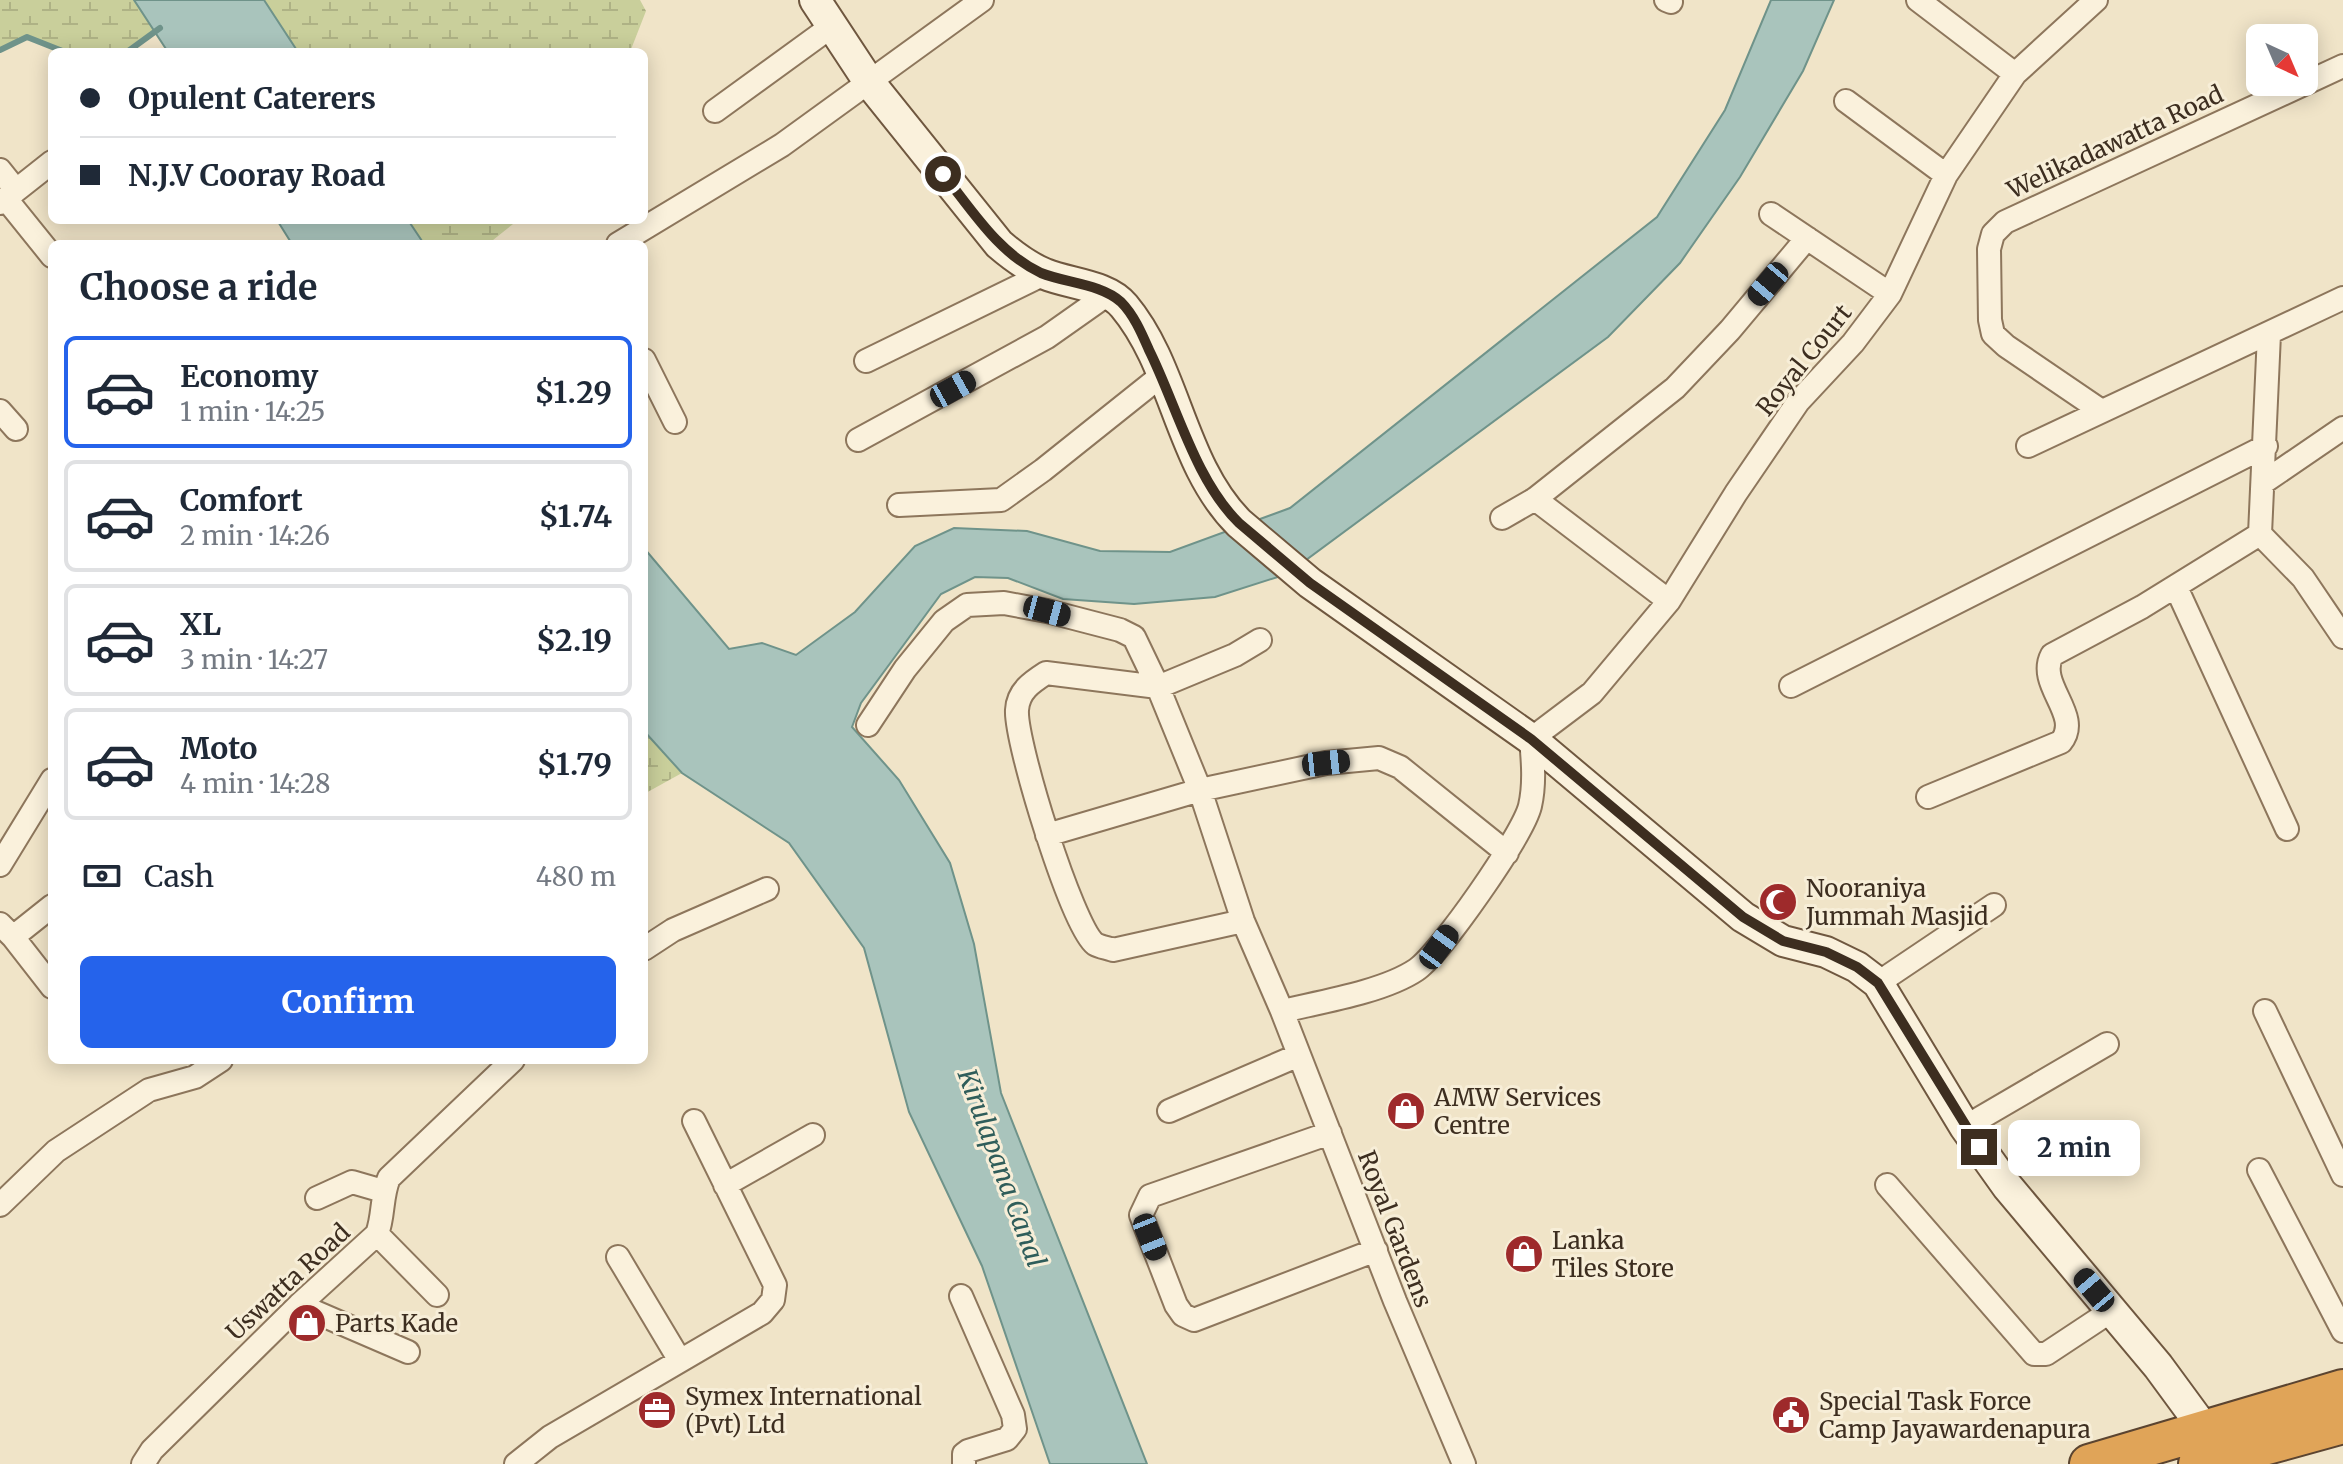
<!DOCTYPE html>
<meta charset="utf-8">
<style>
:root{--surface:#fff;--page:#f2f2f3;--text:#1f2937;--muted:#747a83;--line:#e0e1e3;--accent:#2563eb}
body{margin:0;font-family:Merriweather,serif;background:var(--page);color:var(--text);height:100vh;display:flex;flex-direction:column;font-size:30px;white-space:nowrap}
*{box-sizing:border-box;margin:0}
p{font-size:26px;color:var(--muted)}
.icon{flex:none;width:44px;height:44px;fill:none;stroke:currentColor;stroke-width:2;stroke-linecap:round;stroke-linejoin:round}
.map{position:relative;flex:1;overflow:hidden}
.sheet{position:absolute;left:48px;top:240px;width:600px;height:824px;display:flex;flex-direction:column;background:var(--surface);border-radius:12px;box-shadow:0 4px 20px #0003}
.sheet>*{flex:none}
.banner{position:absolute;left:48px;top:48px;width:600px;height:176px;border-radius:12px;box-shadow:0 4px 20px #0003;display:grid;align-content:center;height:176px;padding:0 32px;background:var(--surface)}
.needle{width:52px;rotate:136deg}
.fabs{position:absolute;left:2246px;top:24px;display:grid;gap:16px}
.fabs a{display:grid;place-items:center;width:72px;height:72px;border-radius:12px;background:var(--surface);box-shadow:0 4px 20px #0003;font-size:40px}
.end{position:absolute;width:36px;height:36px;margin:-18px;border:10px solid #3d2e20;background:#fff;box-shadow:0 0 0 4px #fff}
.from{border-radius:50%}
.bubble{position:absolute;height:56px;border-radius:12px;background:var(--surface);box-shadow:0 4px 20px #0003;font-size:26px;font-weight:700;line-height:56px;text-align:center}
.car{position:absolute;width:24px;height:48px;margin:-24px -12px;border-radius:10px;box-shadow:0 0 6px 2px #0007;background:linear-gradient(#222 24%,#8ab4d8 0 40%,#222 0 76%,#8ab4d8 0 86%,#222 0)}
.banner b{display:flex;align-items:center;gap:28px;height:76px;font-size:30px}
.banner b+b{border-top:2px solid var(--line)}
.banner i{width:20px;height:20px;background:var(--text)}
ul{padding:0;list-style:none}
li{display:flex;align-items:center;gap:24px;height:112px;margin:0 16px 12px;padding:0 16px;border:4px solid var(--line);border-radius:12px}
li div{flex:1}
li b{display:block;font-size:30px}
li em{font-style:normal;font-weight:700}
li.current{border-color:var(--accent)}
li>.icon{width:72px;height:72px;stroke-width:1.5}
h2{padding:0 32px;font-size:36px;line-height:96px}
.pay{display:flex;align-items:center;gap:20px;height:88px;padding:0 32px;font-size:30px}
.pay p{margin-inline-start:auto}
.action{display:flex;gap:16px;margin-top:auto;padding:16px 32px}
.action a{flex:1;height:92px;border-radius:12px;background:var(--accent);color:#fff;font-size:32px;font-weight:700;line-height:92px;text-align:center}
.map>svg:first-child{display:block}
.wetland{fill:url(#wetland-marsh)}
.water{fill:#a9c4bc;stroke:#6f938a;stroke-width:2}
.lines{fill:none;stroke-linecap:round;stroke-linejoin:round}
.stream{stroke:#6f938a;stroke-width:6}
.street-casing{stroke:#8d765c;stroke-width:26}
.secondary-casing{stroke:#6f573f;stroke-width:34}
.highway-casing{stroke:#5b4430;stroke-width:42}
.street{stroke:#faf1dc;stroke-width:22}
.secondary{stroke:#faf1dc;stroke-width:30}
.highway{stroke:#e0a458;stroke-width:38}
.route{stroke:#3d2e20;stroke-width:10}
.labels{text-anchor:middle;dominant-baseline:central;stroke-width:6;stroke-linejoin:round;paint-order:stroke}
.street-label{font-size:24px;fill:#3d2e20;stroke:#f7eed8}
.poi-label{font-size:24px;fill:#3d2e20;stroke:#f7eed8;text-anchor:start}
.water-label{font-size:26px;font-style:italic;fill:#2f5d5a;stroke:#f7eed8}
</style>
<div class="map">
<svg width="2343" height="1464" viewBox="0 0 2343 1464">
<defs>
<pattern id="wetland-marsh" width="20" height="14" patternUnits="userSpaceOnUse" patternTransform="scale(2)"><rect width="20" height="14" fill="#c9cf9b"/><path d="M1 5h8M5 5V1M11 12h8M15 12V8" fill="none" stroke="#aeb285"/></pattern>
</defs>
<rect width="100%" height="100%" fill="#f0e4c8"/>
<path class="wetland" d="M0 0H134L155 31 127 52H65L27 37 0 50Z
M264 0H640L646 11 630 52H298Z
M408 220H518L488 244H424Z
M644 731 682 773 644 794Z"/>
<path class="water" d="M134 0H264L298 52H168Z
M1771 0H1834L1803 71 1740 177 1680 263 1608 337 1287 574 1215 597 1134 604 1063 599 1008 578 975 577 941 594 861 703 852 727 899 780 950 863 974 944 1001 1093 1147 1464H1050L982 1266 909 1112 864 948 789 843 682 773 644 731V548L729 649 762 643 796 655 855 612 915 546 954 528 1027 531 1100 551 1170 552 1290 508 1657 217 1725 110Z
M277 220H408L424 244H292Z"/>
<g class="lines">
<path class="stream" d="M0 50 27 37 65 52
M127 52 160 28"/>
<g class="street-casing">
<path id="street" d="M1666 0 1671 2
M1918 0 2015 74
M1846 101 1946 175
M715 111 832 26
M0 170 16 190
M6 199 52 256
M0 203 52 162
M1771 214 1890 294
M618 244 782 145 982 0
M644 360 675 422
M866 361 1044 274
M2100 410 2006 346 1993 334 1990 320 1989 249 1993 234 2005 222 2343 66
M0 411 16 429
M858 440 1047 337 1108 294
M2028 446 2343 298
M2264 482 2343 428
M1535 499 1669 601
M899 505 1001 500 1043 470 1162 375
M1502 518 1535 499 1675 388 1730 330 1807 238
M2260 534 2303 578 2343 637
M2176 587 2287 829
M1791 686 2266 446
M868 725 905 669 944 621 967 605 1004 603 1047 611 1120 630 1134 637 1158 687 1200 790 1243 921 1282 1011 1395 1301 1464 1464
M1928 797 2061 742C2083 715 2036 685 2052 655L2142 607 2260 534 2269 334
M1047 835 1200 790 1326 763 1379 758 1400 767 1507 853
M0 865 52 780
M1243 921 1113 950C1108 948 1100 947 1095 944 1072 926 1015 742 1017 710 1018 691 1032 682 1046 673L1158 687 1235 655 1260 640
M0 924 13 937 52 906
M13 937 52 987
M644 949 673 930 767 889
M1878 983 1994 905
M1282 1011C1320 1002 1383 992 1416 970 1440 954 1523 835 1530 806 1535 784 1533 761 1531 739L1592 693 1669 601 1736 493 1798 402 1853 343 1890 294 1946 175 2015 74 2096 0
M2265 1011 2343 1175
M1169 1111 1299 1055
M1965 1127 2107 1044
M1330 1133 1150 1196 1141 1215 1176 1305 1183 1315 1194 1320 1376 1250
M2259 1170 2343 1331
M725 1185 813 1135
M1887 1185 2034 1354H2046L2111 1311
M317 1198 352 1182 383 1191
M0 1205 56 1151 149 1090 195 1077 221 1060
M377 1234 437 1295
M618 1257 679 1359
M961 1296 1013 1415 1015 1429 1007 1439 968 1451 964 1454V1464
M299 1305 408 1352
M143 1464 152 1450 299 1305 377 1234C384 1216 381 1196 389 1178L513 1060
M516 1464 550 1437 762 1313 773 1300 775 1285 694 1121"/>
</g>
<g class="secondary-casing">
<path id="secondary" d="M815 0 869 82 999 244C1013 256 1027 267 1045 274 1069 284 1107 285 1124 306 1176 368 1180 464 1239 523L1310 583 1531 739 1743 917 1783 941 1826 952 1857 967 1878 983 1965 1127 2007 1186 2158 1366 2205 1430"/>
</g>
<g class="highway-casing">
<path id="highway" d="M2089 1464 2343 1389
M2198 1464 2343 1424"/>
</g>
<use href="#street" class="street"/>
<use href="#secondary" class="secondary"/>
<use href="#highway" class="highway"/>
</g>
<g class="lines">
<path class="route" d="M943 174C972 210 998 253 1041 273 1066 283 1101 284 1121 302 1134 315 1142 334 1149 350 1176 404 1195 480 1239 523L1310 583 1531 739 1743 917 1783 941 1826 952 1857 967 1878 983 1979 1147"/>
</g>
<defs>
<g id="mosque-disc" transform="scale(2)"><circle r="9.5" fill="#9e2a2b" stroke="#f7eed8"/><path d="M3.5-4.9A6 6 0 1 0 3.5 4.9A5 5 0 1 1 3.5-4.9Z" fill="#fff"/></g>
<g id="shop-disc" transform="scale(2)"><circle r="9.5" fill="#9e2a2b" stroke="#f7eed8"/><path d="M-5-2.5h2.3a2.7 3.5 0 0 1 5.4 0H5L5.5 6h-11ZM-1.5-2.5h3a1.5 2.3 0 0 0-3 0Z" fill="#fff"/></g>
<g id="office-disc" transform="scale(2)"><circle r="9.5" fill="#9e2a2b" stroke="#f7eed8"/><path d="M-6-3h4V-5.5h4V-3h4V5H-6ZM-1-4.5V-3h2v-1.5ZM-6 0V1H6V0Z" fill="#fff"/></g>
<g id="civic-disc" transform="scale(2)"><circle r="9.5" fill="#9e2a2b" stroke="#f7eed8"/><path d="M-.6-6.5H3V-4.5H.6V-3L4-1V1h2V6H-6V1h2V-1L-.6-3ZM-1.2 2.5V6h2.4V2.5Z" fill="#fff"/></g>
</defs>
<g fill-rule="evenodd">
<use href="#mosque-disc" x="1778" y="902"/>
<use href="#shop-disc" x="1406" y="1111"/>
<use href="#shop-disc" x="1524" y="1254"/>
<use href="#shop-disc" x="307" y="1323"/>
<use href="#office-disc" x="657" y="1410"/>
<use href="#civic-disc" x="1791" y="1415"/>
</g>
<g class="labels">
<g class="street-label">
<text transform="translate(2115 142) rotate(-25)">Welikadawatta Road</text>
<text transform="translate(1804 360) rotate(-51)">Royal Court</text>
<text transform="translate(1395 1229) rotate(69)">Royal Gardens</text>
<text transform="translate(288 1282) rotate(-43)">Uswatta Road</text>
</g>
<g class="poi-label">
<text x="1806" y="888">Nooraniya<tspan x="1806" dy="28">Jummah Masjid</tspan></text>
<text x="1434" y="1097">AMW Services<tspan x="1434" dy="28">Centre</tspan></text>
<text x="1552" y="1240">Lanka<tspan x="1552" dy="28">Tiles Store</tspan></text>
<text x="335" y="1323">Parts Kade</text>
<text x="685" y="1396">Symex International<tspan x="685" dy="28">(Pvt) Ltd</tspan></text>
<text x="1819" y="1401">Special Task Force<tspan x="1819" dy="28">Camp Jayawardenapura</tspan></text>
</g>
<g class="water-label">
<text transform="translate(1002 1168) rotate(70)">Kirulapana Canal</text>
</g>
</g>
</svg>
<div class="fabs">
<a><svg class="needle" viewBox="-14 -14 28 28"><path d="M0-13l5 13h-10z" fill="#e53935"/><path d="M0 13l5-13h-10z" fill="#747a83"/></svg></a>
</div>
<i class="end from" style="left:943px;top:174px"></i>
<i class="end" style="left:1979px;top:1147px"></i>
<div class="bubble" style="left:2008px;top:1120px;width:132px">2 min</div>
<i class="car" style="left:1768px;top:284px;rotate:220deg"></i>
<i class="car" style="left:953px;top:389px;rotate:61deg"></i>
<i class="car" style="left:1047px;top:611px;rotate:105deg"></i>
<i class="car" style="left:1326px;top:763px;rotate:84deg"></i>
<i class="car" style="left:1439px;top:947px;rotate:36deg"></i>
<i class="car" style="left:1150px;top:1237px;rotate:158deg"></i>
<i class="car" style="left:2094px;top:1290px;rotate:320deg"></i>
<div class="banner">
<b><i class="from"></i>Opulent Caterers</b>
<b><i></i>N.J.V Cooray Road</b>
</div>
<section class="sheet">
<h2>Choose a ride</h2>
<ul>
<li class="current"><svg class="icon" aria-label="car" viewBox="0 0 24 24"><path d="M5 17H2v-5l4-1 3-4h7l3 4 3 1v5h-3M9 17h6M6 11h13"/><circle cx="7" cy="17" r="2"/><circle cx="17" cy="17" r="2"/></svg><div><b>Economy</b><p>1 min · 14:25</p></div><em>$1.29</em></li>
<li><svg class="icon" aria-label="car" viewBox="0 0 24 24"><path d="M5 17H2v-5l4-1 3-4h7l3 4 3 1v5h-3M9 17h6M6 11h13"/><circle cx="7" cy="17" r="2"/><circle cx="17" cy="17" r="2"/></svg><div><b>Comfort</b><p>2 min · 14:26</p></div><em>$1.74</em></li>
<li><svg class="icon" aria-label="car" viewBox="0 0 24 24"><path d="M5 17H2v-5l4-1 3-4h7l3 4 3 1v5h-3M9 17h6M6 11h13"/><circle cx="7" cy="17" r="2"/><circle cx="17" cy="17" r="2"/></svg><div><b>XL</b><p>3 min · 14:27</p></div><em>$2.19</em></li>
<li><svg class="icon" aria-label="car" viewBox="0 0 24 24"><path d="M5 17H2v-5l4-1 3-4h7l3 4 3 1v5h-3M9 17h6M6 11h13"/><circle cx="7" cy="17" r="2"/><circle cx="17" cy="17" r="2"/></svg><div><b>Moto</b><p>4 min · 14:28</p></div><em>$1.79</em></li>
</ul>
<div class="pay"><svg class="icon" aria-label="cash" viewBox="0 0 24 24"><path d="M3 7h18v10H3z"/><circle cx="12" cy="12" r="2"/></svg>Cash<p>480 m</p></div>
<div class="action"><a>Confirm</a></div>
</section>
</div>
